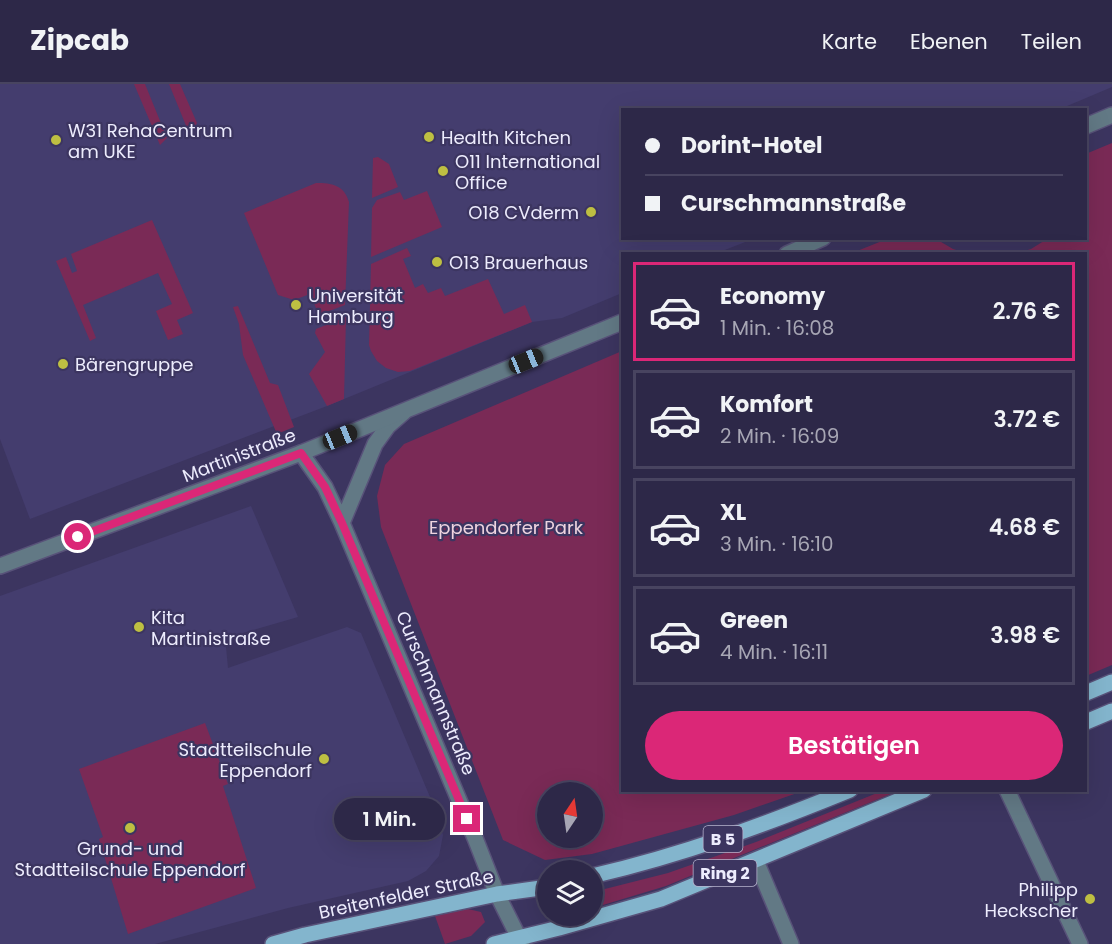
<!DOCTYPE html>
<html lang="de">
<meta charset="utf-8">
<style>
:root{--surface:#2d2848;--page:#35304f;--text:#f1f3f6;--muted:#a7a6b4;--line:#484460;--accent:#db2777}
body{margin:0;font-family:Poppins,sans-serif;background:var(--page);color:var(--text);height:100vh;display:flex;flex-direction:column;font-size:22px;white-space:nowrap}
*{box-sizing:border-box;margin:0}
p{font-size:20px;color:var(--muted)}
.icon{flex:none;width:33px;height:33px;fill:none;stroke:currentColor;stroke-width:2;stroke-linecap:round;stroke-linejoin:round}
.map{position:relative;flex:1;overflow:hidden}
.sheet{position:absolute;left:621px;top:168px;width:466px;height:540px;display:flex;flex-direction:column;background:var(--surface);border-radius:0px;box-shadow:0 6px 24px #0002,0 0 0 2px var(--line)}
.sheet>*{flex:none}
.guide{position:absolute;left:621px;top:24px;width:466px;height:132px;border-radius:0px;box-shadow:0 6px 24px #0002,0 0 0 2px var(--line);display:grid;align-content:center;height:132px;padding:0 24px;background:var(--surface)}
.needle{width:39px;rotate:13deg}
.controls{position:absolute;left:537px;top:698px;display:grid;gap:12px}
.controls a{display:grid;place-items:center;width:66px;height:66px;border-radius:50%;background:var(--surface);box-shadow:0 6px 24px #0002,0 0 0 2px var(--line);font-size:30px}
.end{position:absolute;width:27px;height:27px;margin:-14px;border:8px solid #db2777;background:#fff;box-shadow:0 0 0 3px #fff}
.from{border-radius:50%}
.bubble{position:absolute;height:42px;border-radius:21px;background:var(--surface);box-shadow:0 6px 24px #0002,0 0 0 2px var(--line);font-size:20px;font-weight:600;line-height:42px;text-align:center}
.car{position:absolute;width:18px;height:36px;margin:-18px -9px;border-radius:8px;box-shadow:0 0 4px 2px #0007;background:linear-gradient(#222 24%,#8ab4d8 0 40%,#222 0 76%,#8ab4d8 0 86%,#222 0)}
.guide b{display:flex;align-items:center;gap:21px;height:57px;font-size:22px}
.guide b+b{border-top:2px solid var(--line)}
.guide i{width:15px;height:15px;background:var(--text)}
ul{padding:10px 0 0;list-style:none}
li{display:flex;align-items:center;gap:18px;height:99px;margin:0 12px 9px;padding:0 12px;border:3px solid var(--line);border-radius:0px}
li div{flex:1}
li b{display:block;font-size:22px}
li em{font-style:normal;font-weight:600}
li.on{border-color:var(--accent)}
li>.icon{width:54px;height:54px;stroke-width:1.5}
.primary-button{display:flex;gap:12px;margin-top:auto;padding:12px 24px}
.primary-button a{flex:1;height:69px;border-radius:36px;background:var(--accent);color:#fff;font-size:24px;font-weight:600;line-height:69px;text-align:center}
header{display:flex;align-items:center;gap:36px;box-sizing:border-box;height:84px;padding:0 30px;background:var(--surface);border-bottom:2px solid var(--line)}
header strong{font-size:28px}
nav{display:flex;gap:33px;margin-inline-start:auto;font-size:21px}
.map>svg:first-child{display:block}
.built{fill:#443d6e}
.green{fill:#7a2a56;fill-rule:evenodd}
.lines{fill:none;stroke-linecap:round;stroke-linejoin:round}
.minor-casing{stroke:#585279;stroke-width:18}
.tertiary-casing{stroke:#585279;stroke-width:18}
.primary-casing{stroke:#585279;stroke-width:18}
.minor{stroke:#627985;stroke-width:15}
.tertiary{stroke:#627985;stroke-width:15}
.primary{stroke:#83b5cd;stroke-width:15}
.route{stroke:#db2777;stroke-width:8}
.poi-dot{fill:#bebf42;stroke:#3c3560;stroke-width:2}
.labels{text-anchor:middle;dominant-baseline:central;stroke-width:4.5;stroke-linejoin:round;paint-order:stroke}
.shield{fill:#3c3560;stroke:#b8b5ce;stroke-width:1.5}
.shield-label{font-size:16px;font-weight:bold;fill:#edecfd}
.poi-label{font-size:18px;fill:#edecfd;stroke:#3c3560;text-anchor:start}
.street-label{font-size:18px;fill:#edecfd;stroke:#3c3560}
.park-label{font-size:18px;fill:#eed3df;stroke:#3c3560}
</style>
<header>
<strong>Zipcab</strong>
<nav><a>Karte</a><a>Ebenen</a><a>Teilen</a></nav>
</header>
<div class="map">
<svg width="1112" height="860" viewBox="0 0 1112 860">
<rect width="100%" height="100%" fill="#3c3560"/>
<path class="built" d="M0 0H1112V3L1060 25 622 26V154L753 155 717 169 622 170V209L562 234 532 238 327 322 30 435 0 355Z
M251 422 298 533 229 553 226 563 228 584 347 543 361 549 438 732 443 751 439 772 426 787 408 797 288 824 155 860H0V512Z"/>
<path class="green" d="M134 0H145L167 54 160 61Z
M169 0H180L197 39 194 44H187Z
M1112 59V581L1086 592V170L1018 169 1031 165 1047 155 1086 154V72L1088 69Z
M378 73 389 80 398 103 372 114 373 74Z
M316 99C332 99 344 101 349 118L345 221 319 231 310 210 294 216 278 211 244 129Z
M427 107 442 143 371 173 372 124 377 116 400 108 404 116Z
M152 136 193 229 177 236 183 250 168 256 156 227 172 220 158 189 83 221 96 254 90 257 56 177 66 173 72 189 77 187 71 170Z
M887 155H936L953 165 966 169H852Z
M407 164 411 172 403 175 415 204 423 200 428 209 441 204 445 212 488 195 504 230 525 221 532 238 410 287 398 288 386 284 377 277 371 267 369 261 371 180Z
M238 222 270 299 278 301 294 343 277 350 243 271 239 240 233 223Z
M346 233 344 315 327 322 309 290 325 268 315 249 316 245Z
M622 267V706L803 707 734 731 592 770 545 776 503 756 381 443 377 412 385 381 404 360ZM548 708H592V753H548Z
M205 639 228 700 223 702 256 804 128 850 99 755 103 753 79 685Z
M882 707H898L666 802 593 824V808L668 789 756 758Z
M468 825 481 828 485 838 471 852 445 860 435 832Z"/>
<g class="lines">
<g class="minor-casing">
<path id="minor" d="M301 369 325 403 342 439 475 754 497 810 522 860
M342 439 375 360 388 342 404 328
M1007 706 1080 860
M756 777 791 860"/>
</g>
<g class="tertiary-casing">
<path id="tertiary" d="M1086 42 1112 31
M787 170 823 154
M0 482 301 369 622 238"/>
</g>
<g class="primary-casing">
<path id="primary" d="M1086 609 1112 598
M1086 638 1112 627
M592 792C683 771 764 741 850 706
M273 860 305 851 497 810 548 803
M494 860 559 844 661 815 924 706"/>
</g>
<use href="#minor" class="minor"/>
<use href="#tertiary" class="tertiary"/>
<use href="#primary" class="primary"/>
</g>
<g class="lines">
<path class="route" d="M78 453 301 369 325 403 342 439 467 735"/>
</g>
<g class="poi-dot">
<circle cx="429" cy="53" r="6"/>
<circle cx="56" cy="56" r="6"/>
<circle cx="443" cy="87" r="6"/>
<circle cx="591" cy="128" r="6"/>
<circle cx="437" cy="178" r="6"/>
<circle cx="296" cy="221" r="6"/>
<circle cx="63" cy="280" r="6"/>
<circle cx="139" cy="543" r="6"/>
<circle cx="324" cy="675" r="6"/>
<circle cx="130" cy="744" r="6"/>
<circle cx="1090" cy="815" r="6"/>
</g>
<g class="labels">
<g class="shield">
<rect x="703.5" y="742" width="39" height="26" rx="4.5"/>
<rect x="693.5" y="776" width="63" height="26" rx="4.5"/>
</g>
<g class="shield-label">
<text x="723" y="755">B 5</text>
<text x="725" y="789">Ring 2</text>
</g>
<g class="poi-label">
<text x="68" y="46">W31 RehaCentrum<tspan x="68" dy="21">am UKE</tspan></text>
<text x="441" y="53">Health Kitchen</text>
<text x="455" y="77">O11 International<tspan x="455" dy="21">Office</tspan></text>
<text x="579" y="128" text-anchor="end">O18 CVderm</text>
<text x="449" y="178">O13 Brauerhaus</text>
<text x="308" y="211">Universität<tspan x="308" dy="21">Hamburg</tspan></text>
<text x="75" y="280">Bärengruppe</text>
<text x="151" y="533">Kita<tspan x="151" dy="21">Martinistraße</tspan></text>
<text x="312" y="665" text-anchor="end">Stadtteilschule<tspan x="312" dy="21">Eppendorf</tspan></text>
<text x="130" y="764" text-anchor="middle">Grund- und<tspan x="130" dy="21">Stadtteilschule Eppendorf</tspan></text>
<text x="1078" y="805" text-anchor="end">Philipp<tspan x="1078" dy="21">Heckscher</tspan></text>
</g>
<g class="street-label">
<text transform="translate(239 371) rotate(-21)">Martinistraße</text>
<text transform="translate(436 609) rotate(67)">Curschmannstraße</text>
<text transform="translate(406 810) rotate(-12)">Breitenfelder Straße</text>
</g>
<g class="park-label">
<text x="506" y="443">Eppendorfer Park</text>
</g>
</g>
</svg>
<div class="controls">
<a><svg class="needle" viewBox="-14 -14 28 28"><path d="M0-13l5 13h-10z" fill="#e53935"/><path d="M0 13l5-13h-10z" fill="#a7a6b4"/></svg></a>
<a><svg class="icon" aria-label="layers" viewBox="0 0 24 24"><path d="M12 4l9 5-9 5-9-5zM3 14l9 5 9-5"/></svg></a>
</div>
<i class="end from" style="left:78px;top:453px"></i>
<i class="end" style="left:467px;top:735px"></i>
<div class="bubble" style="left:334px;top:714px;width:111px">1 Min.</div>
<i class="car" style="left:526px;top:277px;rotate:68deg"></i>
<i class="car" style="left:340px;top:353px;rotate:68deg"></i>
<div class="guide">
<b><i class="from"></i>Dorint-Hotel</b>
<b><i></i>Curschmannstraße</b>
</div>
<section class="sheet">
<ul>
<li class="on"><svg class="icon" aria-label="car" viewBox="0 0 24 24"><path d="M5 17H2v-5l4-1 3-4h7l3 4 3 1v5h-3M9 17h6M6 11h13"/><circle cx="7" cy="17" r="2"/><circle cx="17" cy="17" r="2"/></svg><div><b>Economy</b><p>1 Min. · 16:08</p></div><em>2.76 €</em></li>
<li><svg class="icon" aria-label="car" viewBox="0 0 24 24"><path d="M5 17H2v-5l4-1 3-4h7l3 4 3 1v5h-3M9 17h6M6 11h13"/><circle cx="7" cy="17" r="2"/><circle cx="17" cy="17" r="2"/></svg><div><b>Komfort</b><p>2 Min. · 16:09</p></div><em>3.72 €</em></li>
<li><svg class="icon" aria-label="car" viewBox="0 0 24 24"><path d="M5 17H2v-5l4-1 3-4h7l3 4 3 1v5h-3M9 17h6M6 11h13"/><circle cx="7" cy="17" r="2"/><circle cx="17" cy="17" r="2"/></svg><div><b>XL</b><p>3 Min. · 16:10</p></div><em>4.68 €</em></li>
<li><svg class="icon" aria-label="car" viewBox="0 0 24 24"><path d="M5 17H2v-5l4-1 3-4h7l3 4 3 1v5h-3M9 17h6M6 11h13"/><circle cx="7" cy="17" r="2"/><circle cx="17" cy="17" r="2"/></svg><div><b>Green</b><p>4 Min. · 16:11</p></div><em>3.98 €</em></li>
</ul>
<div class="primary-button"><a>Bestätigen</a></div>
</section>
</div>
